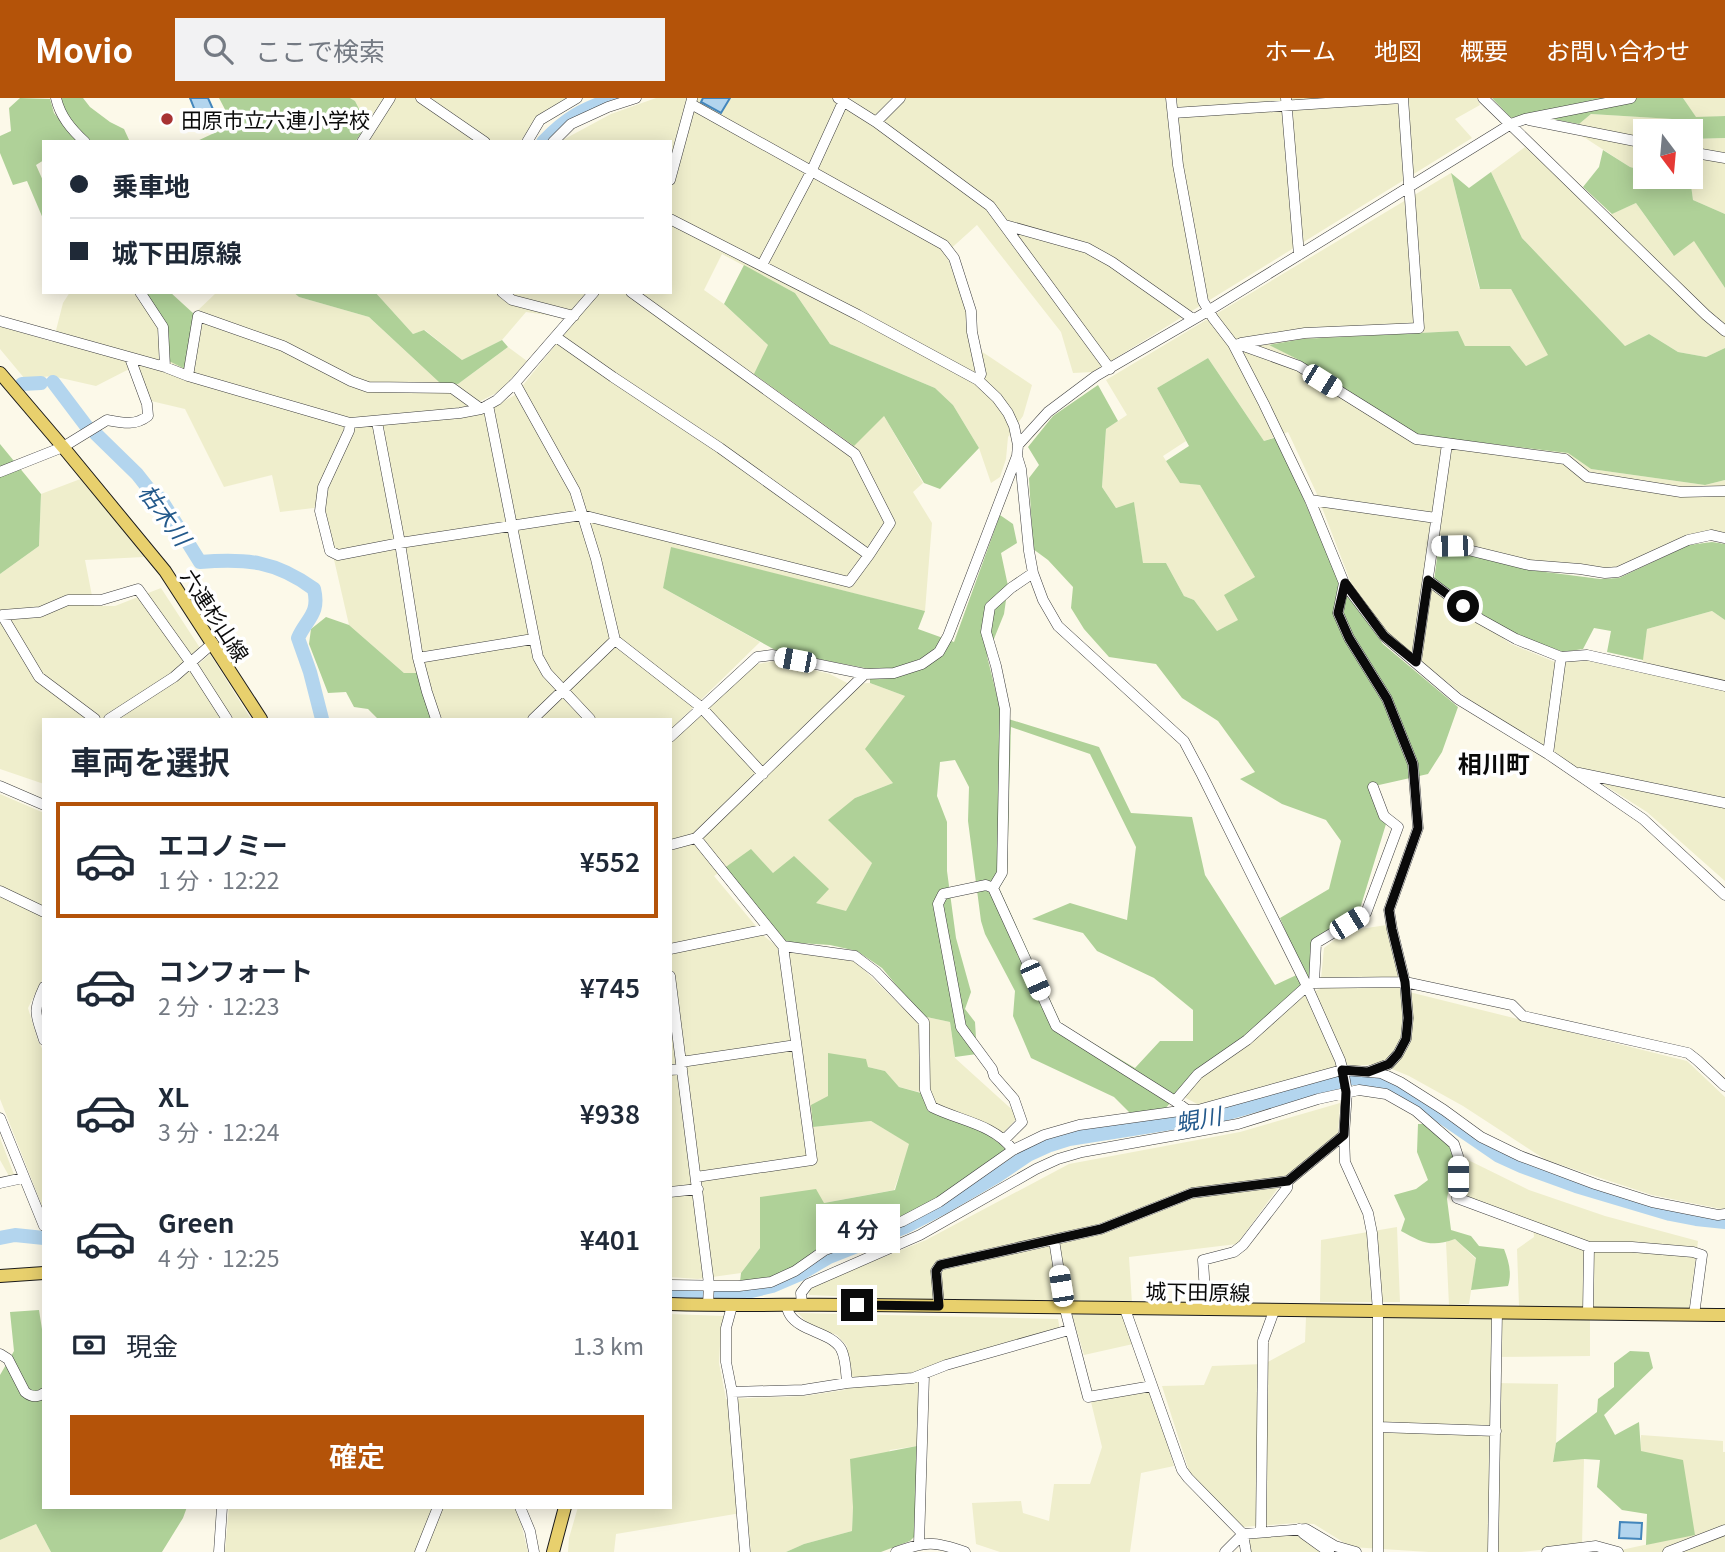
<!DOCTYPE html>
<html lang="ja">
<meta charset="utf-8">
<style>
:root{--surface:#fff;--page:#f2f2f3;--text:#1f2937;--muted:#747a83;--line:#e0e1e3;--accent:#b45309}
body{margin:0;font-family:Georgia,"Noto Sans JP",serif;background:var(--page);color:var(--text);height:100vh;display:flex;flex-direction:column;font-size:26px;white-space:nowrap}
*{box-sizing:border-box;margin:0}
p{font-size:23px;color:var(--muted)}
.icon{flex:none;width:38px;height:38px;fill:none;stroke:currentColor;stroke-width:2;stroke-linecap:round;stroke-linejoin:round}
.map{position:relative;flex:1;overflow:hidden}
.sheet{position:absolute;left:42px;top:620px;width:630px;height:791px;display:flex;flex-direction:column;background:var(--surface);border-radius:0px;box-shadow:0 4px 18px #0003}
.sheet>*{flex:none}
.banner{position:absolute;left:42px;top:42px;width:630px;height:154px;border-radius:0px;box-shadow:0 4px 18px #0003;display:grid;align-content:center;height:154px;padding:0 28px;background:var(--surface)}
.needle{width:46px;rotate:164deg}
.fabs{position:absolute;left:1633px;top:21px;display:grid;gap:14px}
.fabs a{display:grid;place-items:center;width:70px;height:70px;border-radius:0px;background:var(--surface);box-shadow:0 4px 18px #0003;font-size:35px}
.end{position:absolute;width:32px;height:32px;margin:-16px;border:9px solid #0a0a0a;background:#fff;box-shadow:0 0 0 4px #fff}
.from{border-radius:50%}
.bubble{position:absolute;height:49px;border-radius:0px;background:var(--surface);box-shadow:0 4px 18px #0003;font-size:23px;font-weight:600;line-height:49px;text-align:center}
.car{position:absolute;width:21px;height:42px;margin:-21px -10px;border-radius:9px;box-shadow:0 0 5px 2px #0007;background:linear-gradient(#fff 24%,#345 0 40%,#fff 0 76%,#345 0 86%,#fff 0)}
.banner b{display:flex;align-items:center;gap:24px;height:66px;font-size:26px}
.banner b+b{border-top:2px solid var(--line)}
.banner i{width:18px;height:18px;background:var(--text)}
ul{padding:0;list-style:none}
li{display:flex;align-items:center;gap:21px;height:116px;margin:0 14px 10px;padding:0 14px;border:4px solid transparent;border-radius:0px}
li div{flex:1}
li b{display:block;font-size:26px}
li em{font-style:normal;font-weight:600}
li.selected{border-color:var(--accent)}
li>.icon{width:63px;height:63px;stroke-width:1.5}
h2{padding:0 28px;font-size:32px;line-height:84px}
.pay{display:flex;align-items:center;gap:18px;height:77px;padding:0 28px;font-size:26px}
.pay p{margin-inline-start:auto}
.cta{display:flex;gap:14px;margin-top:auto;padding:14px 28px}
.cta a{flex:1;height:80px;border-radius:0px;background:var(--accent);color:#fff;font-size:28px;font-weight:600;line-height:80px;text-align:center}
header{display:flex;align-items:center;gap:42px;box-sizing:border-box;height:98px;padding:0 35px;background:var(--accent);color:#fff}
header strong{font-size:33px}
nav{display:flex;gap:38px;margin-inline-start:auto;font-size:24px}
.search{width:490px;height:63px;background:var(--page);display:flex;align-items:center;gap:18px;box-sizing:border-box;padding:0 24px;border-radius:0px;color:var(--muted);font-size:26px}
.map>svg:first-child{display:block}
.farmland{fill:#efeecc}
.forest{fill:#afd198;fill-rule:evenodd}
.water{fill:#b3d5ee;stroke:#4386bc;stroke-width:2}
.lines{fill:none;stroke-linecap:round;stroke-linejoin:round}
.river{stroke:#b3d5ee;stroke-width:14}
.minor-casing{stroke:#3d3d3d;stroke-width:11}
.major-casing{stroke:#1b1b1b;stroke-width:14}
.minor{stroke:#fff;stroke-width:10}
.major{stroke:#e8d06d;stroke-width:12}
.route{stroke:#0a0a0a;stroke-width:9}
.poi-dot{fill:#a83333;stroke:#fff;stroke-width:2.5}
.labels{text-anchor:middle;dominant-baseline:central;stroke-width:7;stroke-linejoin:round;paint-order:stroke}
.poi-label{font-size:21px;fill:#0a0a0a;stroke:#fff;text-anchor:start}
.street-label{font-size:21px;fill:#0a0a0a;stroke:#fff}
.water-label{font-size:23px;font-style:italic;fill:#23598b;stroke:#fff}
.quarter-label{font-size:24px;font-weight:bold;fill:#0a0a0a;stroke:#fff}
</style>
<header>
<strong>Movio</strong>
<div class="search"><svg class="icon" aria-label="search" viewBox="0 0 24 24"><circle cx="10" cy="10" r="6"/><path d="M15 15l6 6"/></svg>ここで検索</div>
<nav><a>ホーム</a><a>地図</a><a>概要</a><a>お問い合わせ</a></nav>
</header>
<div class="map">
<svg width="1725" height="1454" viewBox="0 0 1725 1454">
<rect width="100%" height="100%" fill="#fcf9e9"/>
<path class="farmland" d="M350 0H568L537 19 520 44H368L373 34 355 3Z
M656 0H1477L1480 7 1455 21 1472 40 1093 274 1073 275 1061 234 977 127 946 155 967 215 968 236 981 253 1032 287 1023 318 1008 339 1006 361 1000 379 991 385 979 350 953 307 935 290 830 246 795 195 722 156 704 192 724 206 768 247 884 318 923 385 913 394 932 425 925 513 672 450 663 490 760 544 670 632V621H441L426 575H404L349 527 322 409 280 414 272 377 224 389 185 311 151 303 137 267 96 288 52 278 25 281 0 251V228L53 244 63 205 70 194H135L159 231 194 216 217 194H293L299 199 369 219 440 285 458 286 508 249 527 263 500 293 473 307 483 315 515 297 574 224 567 220 526 214 502 242 462 262 425 232 413 236 375 194 448 196 451 194H670V44H559L611 16Z
M1683 0H1725V18L1696 20Z
M1591 16 1672 21 1683 33H1645V73L1630 69 1579 36V26Z
M1725 40V116L1693 102 1691 87 1664 79H1690L1691 41Z
M1525 49 1602 120 1636 105 1673 157 1694 142 1725 190V250L1706 259 1678 254 1649 236 1625 248 1522 140 1491 74Z
M1451 75 1479 190 1511 191 1549 257 1526 268 1510 248H1465L1457 233 1302 241 1270 247 1299 262 1419 337 1568 355 1591 371 1705 387 1725 382V435L1708 433 1687 437 1619 468 1604 471 1582 466 1529 464 1428 445 1423 484 1511 546 1555 564 1589 563 1641 575 1647 531 1712 513 1725 522V783L1647 714 1468 601 1389 537 1351 485 1316 394 1288 334 1264 343 1208 260 1157 290 1186 343 1163 358 1180 385 1200 387 1255 479 1239 522 1217 533 1194 502 1184 498 1166 465 1143 466 1134 405 1116 410 1102 389 1106 331 1127 317 1106 282Z
M83 380 144 459 85 462 94 508H115L161 490 200 550 191 573 210 556 251 621H44V686L0 671V476L39 448 41 396Z
M775 563 830 576 849 586 870 585 905 598 893 685 855 700 872 765 846 814 816 805 773 775 751 752 714 778 765 839 785 854 854 862 908 915 950 924 955 960 1019 1018 1003 1035 969 1018 937 1007 931 997 899 989 885 973 868 969 828 998 813 1029 871 1023 910 1046 894 1092 824 1105 760 1100V1150L741 1175 698 1181 670 1179V646L752 567Z
M0 696 44 715V878L28 910 38 943 44 954V1113L0 1001Z
M1387 827 1401 892 1687 963 1725 999V1110L1721 1111 1652 1097 1546 1062 1463 1008 1409 978 1380 966 1340 969 1199 1007 1184 999 1200 980 1248 947 1304 897 1320 891 1324 850 1346 833Z
M1340 1005 1338 1036 1286 1079 1237 1146 1129 1159 1132 1205 906 1201 809 1197V1189L926 1142 1069 1066 1240 1034Z
M0 1040 15 1079 9 1078 0 1062Z
M1464 1060 1529 1092 1605 1118 1698 1143 1689 1212 1519 1208 1517 1151 1534 1139 1533 1124 1461 1098Z
M1397 1129 1400 1204H1320L1321 1142Z
M1455 1141 1476 1161 1469 1206 1449 1207 1446 1144Z
M798 1215 1058 1221 1060 1232 920 1271 917 1348 890 1352 853 1409 852 1433 804 1446 786 1454H751L747 1414 616 1436 614 1454H568L569 1440 578 1409H670V1216L724 1218 721 1230 719 1265 726 1301 805 1298 844 1292 850 1288 847 1248 837 1237 810 1228Z
M1072 1217H1123L1133 1246 1084 1257Z
M1306 1219 1590 1221V1258L1491 1259V1285L1558 1286 1556 1345 1553 1363 1584 1361 1582 1447 1521 1454H1429L1351 1449 1314 1426 1296 1425 1243 1429 1190 1376 1162 1288 1204 1287 1212 1268 1264 1266 1305 1244Z
M1151 1293 1174 1368 1141 1375 1130 1454H1000L976 1446 972 1405 1021 1403 1023 1415 1049 1423 1054 1386H1090L1102 1349 1091 1304Z
M1641 1337 1723 1343V1354H1725V1454H1622L1621 1452 1695 1436 1640 1353Z
M229 1409H517L528 1454H225Z
M36 1426 51 1454H0V1442Z
M1298 1436 1325 1454H1251L1248 1441Z"/>
<path class="forest" d="M20 0 50 1 54 15 77 43 44 44V62L36 67 44 85V123L27 83 13 87 0 55V38L11 33 9 10Z
M60 0H83L90 9 110 24 124 31 130 44H90C76 31 64 19 60 0Z
M219 0H350L355 3 367 26 355 44H195L227 29 229 19Z
M1492 0H1683L1696 19 1725 18V40L1691 41 1690 33H1683L1672 21 1591 16 1579 26 1526 16 1511 20Z
M1603 52 1630 69 1645 73V79H1664L1691 87 1693 102 1725 116V190L1694 143 1674 158 1636 105 1612 116 1583 89 1599 69Z
M1491 74 1522 140 1625 248 1649 236 1678 254 1706 259 1725 250V382L1705 387 1591 371 1568 355 1419 337 1299 262 1269 247 1302 241 1458 233 1465 248H1510L1526 268 1548 257 1511 191H1480L1451 75 1469 90Z
M744 167 795 195 830 246 935 290 953 307 979 350 940 391 924 385 884 318 854 348 754 276 768 247 724 206Z
M145 194H170L194 216 185 271 169 263 167 227Z
M293 194H375L413 236 424 232 462 262 502 242 508 249 458 286 440 285 369 219 299 199Z
M1208 260 1264 343 1277 339 1340 486 1383 546 1458 609 1442 654 1428 676 1370 689 1379 719 1386 726 1359 814 1312 843V883L1244 940 1197 973 1165 1011 1131 1016 1114 999 1031 960 1013 918 1015 893 985 836 981 823 968 723 969 689 955 662 940 664 937 698 947 724V773L956 840 971 894 965 911 975 924 977 956 955 959 950 924 922 918 882 870 857 853 830 847 785 844 723 771 751 751 773 775 794 758 829 791 816 805 846 813 872 765 828 722 855 700 893 685 865 651 905 598 870 585V571L777 553 663 490 671 449 925 513 918 531 954 544 1000 417 1013 426 1017 445 1001 455 1008 488 1004 516 987 558 1002 619 1099 649 1131 715 1192 719 1205 777 1275 887 1303 874 1280 820 1329 791 1341 743 1326 722 1282 706 1240 681 1255 674 1218 623 1182 600 1156 566 1109 559 1084 531 1071 510 1073 489 1048 462 1033 451 1029 380 1039 367 1028 349 1053 318 1098 287 1118 323 1106 331 1102 389 1116 410 1134 404 1143 465H1166L1184 498 1194 502 1217 533 1238 522 1224 497 1255 479 1200 387 1180 385 1166 363 1189 348 1157 290ZM1011 629 1090 656 1136 749 1127 822 1070 805 1032 821 1083 835 1097 853 1154 880 1193 912V943H1160L1135 970 1061 926 999 790 1007 777Z
M0 346 41 396 39 448 0 476Z
M1712 444 1725 446V522L1712 513 1647 531 1643 562 1607 554 1611 533 1594 530 1583 551 1563 554 1519 538 1485 518 1434 483 1438 452H1453L1530 472 1600 481 1619 480 1689 447Z
M326 519 349 527 404 575H418L432 621H378L368 611 354 609 346 594 328 595 309 546 311 531Z
M828 955 866 961 868 969 885 973 899 989 921 995 928 1013C955 1022 988 1031 1007 1053L935 1102 900 1121 791 1171 770 1180 740 1184 741 1175 760 1150V1099L816 1091 824 1105 895 1092 909 1046 871 1023 813 1029 811 1007 828 998Z
M1418 1026H1426L1449 1048 1454 1062 1447 1101 1451 1132 1471 1138 1479 1148 1504 1151C1509 1164 1512 1175 1508 1188L1471 1192 1476 1160 1455 1141C1431 1150 1421 1144 1401 1133L1405 1121 1394 1097 1416 1091 1428 1082 1417 1054Z
M39 1212 44 1244V1409H187L183 1420 162 1454H51L36 1426 0 1442V1277L14 1253 10 1214Z
M1630 1253 1649 1254 1653 1270 1604 1317 1615 1337 1639 1324 1641 1353 1683 1362 1695 1437 1646 1447 1647 1416 1622 1412 1597 1389 1600 1362 1584 1361 1553 1364 1556 1345 1597 1314 1598 1301 1614 1289V1265Z
M917 1348 916 1437 910 1443 881 1454H786L804 1446 852 1433 853 1409 850 1361Z"/>
<path class="water" d="M190 0H208L216 18 200 25Z
M703 0H730L721 15 701 4Z
M1620 1424 1642 1425 1641 1441 1619 1440Z"/>
<g class="lines">
<path class="river" d="M543 44C567 19 583 11 615 0
M53 284 87 329
M22 286 41 285
M96 336 137 376 152 395 160 400 200 464C246 460 276 463 314 491 320 516 307 520 298 540L310 574 322 621
M0 1140 15 1137 44 1140
M670 1194 743 1195 772 1188 800 1176 829 1159 905 1129 944 1109 997 1078 1028 1057 1050 1047 1069 1041 1221 1017 1352 980 1383 983 1410 997 1499 1058 1521 1068 1576 1088 1670 1116 1696 1121 1725 1124"/>
<g class="minor-casing">
<path id="minor" d="M56 0C60 18 71 31 85 44
M421 0 485 44
M838 0 876 24 990 108 1110 271
M1171 0 1178 67 1203 203 1213 220 1233 246 1264 306 1310 402 1344 485 1384 538 1458 601 1548 656 1643 721 1725 797
M1286 0 1299 157
M1483 0 1706 217 1725 233
M691 6 944 147 954 160 971 213 972 234 981 276 978 282
M1173 15 1402 0
M1529 22 1645 45
M876 24 900 0
M362 44 390 0
M527 44 540 22 577 0
M553 44 571 26 608 9 636 0
M1690 54 1725 60
M670 82 692 1
M670 121 858 217 978 282 997 300 1008 315 1014 328 1018 347
M1005 127 1087 150 1112 164 1193 221
M762 167 811 74 843 4
M140 194 163 229 165 269
M502 194 512 202 574 218
M0 223 165 269 188 278 350 325 460 315 481 311 497 302 515 285 594 194
M556 239 613 279 720 350 869 457
M1241 245 1305 235 1419 230 1403 0
M1238 246 1299 268 1416 341 1565 361 1587 379 1681 394 1725 393
M188 278 198 218 283 248 351 283 368 289 452 290 481 311
M515 285 575 393 596 461 615 542 701 609 763 676
M488 307 538 559 547 575 590 621
M377 324 400 445 418 560 427 594 436 621
M350 325 349 333 323 389 320 413 330 453 338 457 400 445 582 417 849 484 869 457 890 425 855 356 631 194
M1017 358 1021 371 1029 453 1033 475 1043 502 1058 528 1184 643 1202 677 1307 888 1340 962 1344 977 1347 994 1344 1037 1345 1064 1368 1115 1372 1135 1378 1213V1454
M0 374 63 349 107 322C123 325 135 328 148 318L147 306 130 260
M1310 402 1436 420
M1433 448H1452L1529 467 1580 471 1605 475 1618 474 1688 442 1711 437 1725 440
M1428 482 1480 521 1516 541 1561 559 1587 557 1725 588
M1344 485 1338 515 1349 540 1387 601 1413 666 1418 730 1389 812 1392 831 1405 884 1408 920 1406 941 1398 956 1389 966 1368 974
M418 560 533 541
M1416 564 1447 346
M95 621 39 579 2 517 40 514 68 502H101L138 491 191 565 227 621
M109 621 174 579 213 545
M533 621 615 542
M670 639 757 559 772 557 865 576 894 575 922 566 939 554 948 538 1017 358 1018 347 1048 314 1096 278 1208 213 1511 26 1525 21 1631 0
M1548 656 1561 559
M1579 675 1725 705
M0 688 44 707
M670 747 696 740 865 576
M993 790 1056 928 1175 1003 1187 1012H1198L1342 972 1381 975 1400 984 1444 1012 1481 1039 1520 1058 1595 1086 1652 1104 1718 1117 1725 1116
M993 790 1002 775 1005 611 996 568 986 534 990 509 1011 490 1033 475
M993 790 986 787 943 796 938 806 961 929 992 971 994 978 1014 1001 1022 1024 1005 1041
M0 793 44 814
M783 848 855 858 876 874 924 924 925 992 932 1009C960 1023 994 1026 1013 1052
M670 851 767 831
M670 878 709 1186 708 1207
M1314 885 1316 845 1366 815 1398 729 1384 718 1373 689
M44 889C32 915 36 916 44 942
M681 964 796 947
M670 972 682 971
M1175 1003 1198 976 1247 942 1307 888 1314 885 1405 884 1512 907 1523 918 1688 955 1697 962 1725 988
M0 1020 44 1128
M696 1079 812 1062 783 848 696 740
M0 1085 23 1080
M670 1094 698 1091
M1054 1142 1065 1211 1088 1299 1152 1288
M670 1187 739 1188 771 1184 795 1173 825 1152 903 1123 939 1104 1013 1052 1044 1037 1079 1027 1187 1012
M802 1206 801 1195 808 1186 920 1137 1036 1071 1058 1061 1082 1054 1238 1026 1318 1001 1359 992 1386 996 1416 1013 1454 1046 1458 1058 1457 1100 1589 1149H1632L1693 1154 1702 1157 1694 1217
M786 1207C787 1210 788 1214 790 1217 801 1234 831 1234 841 1251 846 1260 846 1275 847 1285
M732 1208 726 1230V1264L732 1294 745 1454
M939 1208 936 1173 940 1167 1101 1131 1192 1095 1288 1083
M1125 1211 1182 1372 1188 1380 1243 1436 1306 1431 1335 1448 1356 1454
M1206 1212 1203 1162 1234 1154 1243 1147 1287 1090 1288 1083 1344 1037
M1588 1215 1589 1149
M0 1256 8 1261 25 1294C31 1299 37 1300 44 1295
M732 1294 803 1292 847 1285 913 1280 946 1267 1069 1232
M1378 1329 1496 1333
M520 1409 530 1433 534 1454
M1299 1431 1304 1436 1329 1454
M1261 1434 1263 1243 1274 1213
M1243 1436 1246 1454
M919 1446 924 1277
M219 1454 222 1409
M420 1454 438 1409
M896 1454C927 1443 934 1443 965 1454
M1225 1454 1243 1436
M1493 1454 1497 1214
M1547 1454 1596 1448 1618 1454
M1668 1454 1725 1432"/>
</g>
<g class="major-casing">
<path id="major" d="M0 275 63 349 165 473 261 621
M0 1178 44 1175
M670 1206C736 1208 801 1206 866 1207 1153 1212 1439 1214 1725 1217
M553 1454 565 1409"/>
</g>
<use href="#minor" class="minor"/>
<use href="#major" class="major"/>
</g>
<g class="lines">
<path class="route" d="M857 1207 939 1208 936 1173 940 1167 1101 1131 1192 1095 1288 1083 1344 1037 1346 994 1342 972 1368 974 1389 966 1398 956 1406 941 1408 920 1405 884 1392 831 1389 812 1418 730 1413 666 1387 601 1349 540 1338 515 1345 485 1384 538 1416 564 1428 482 1463 508"/>
</g>
<circle class="poi-dot" cx="167" cy="21" r="7"/>
<g class="labels">
<g class="poi-label">
<text x="181" y="21">田原市立六連小学校</text>
</g>
<g class="street-label">
<text transform="translate(216 517) rotate(57)">六連杉山線</text>
<text transform="translate(1198 1193) rotate(1)">城下田原線</text>
</g>
<g class="water-label">
<text transform="translate(166 416) rotate(54)">枯木川</text>
<text transform="translate(1198 1020) rotate(-10)">蜆川</text>
</g>
<g class="quarter-label">
<text x="1494" y="664">相川町</text>
</g>
</g>
</svg>
<div class="fabs">
<a><svg class="needle" viewBox="-14 -14 28 28"><path d="M0-13l5 13h-10z" fill="#e53935"/><path d="M0 13l5-13h-10z" fill="#747a83"/></svg></a>
</div>
<i class="end from" style="left:1463px;top:508px"></i>
<i class="end" style="left:857px;top:1207px"></i>
<div class="bubble" style="left:816px;top:1106px;width:84px">4 分</div>
<i class="car" style="left:1322px;top:283px;rotate:122deg"></i>
<i class="car" style="left:1452px;top:448px;rotate:269deg"></i>
<i class="car" style="left:795px;top:562px;rotate:281deg"></i>
<i class="car" style="left:1349px;top:825px;rotate:59deg"></i>
<i class="car" style="left:1035px;top:882px;rotate:156deg"></i>
<i class="car" style="left:1458px;top:1079px;rotate:0deg"></i>
<i class="car" style="left:1061px;top:1188px;rotate:351deg"></i>
<div class="banner">
<b><i class="from"></i>乗車地</b>
<b><i></i>城下田原線</b>
</div>
<section class="sheet">
<h2>車両を選択</h2>
<ul>
<li class="selected"><svg class="icon" aria-label="car" viewBox="0 0 24 24"><path d="M5 17H2v-5l4-1 3-4h7l3 4 3 1v5h-3M9 17h6M6 11h13"/><circle cx="7" cy="17" r="2"/><circle cx="17" cy="17" r="2"/></svg><div><b>エコノミー</b><p>1 分 · 12:22</p></div><em>¥552</em></li>
<li><svg class="icon" aria-label="car" viewBox="0 0 24 24"><path d="M5 17H2v-5l4-1 3-4h7l3 4 3 1v5h-3M9 17h6M6 11h13"/><circle cx="7" cy="17" r="2"/><circle cx="17" cy="17" r="2"/></svg><div><b>コンフォート</b><p>2 分 · 12:23</p></div><em>¥745</em></li>
<li><svg class="icon" aria-label="car" viewBox="0 0 24 24"><path d="M5 17H2v-5l4-1 3-4h7l3 4 3 1v5h-3M9 17h6M6 11h13"/><circle cx="7" cy="17" r="2"/><circle cx="17" cy="17" r="2"/></svg><div><b>XL</b><p>3 分 · 12:24</p></div><em>¥938</em></li>
<li><svg class="icon" aria-label="car" viewBox="0 0 24 24"><path d="M5 17H2v-5l4-1 3-4h7l3 4 3 1v5h-3M9 17h6M6 11h13"/><circle cx="7" cy="17" r="2"/><circle cx="17" cy="17" r="2"/></svg><div><b>Green</b><p>4 分 · 12:25</p></div><em>¥401</em></li>
</ul>
<div class="pay"><svg class="icon" aria-label="cash" viewBox="0 0 24 24"><path d="M3 7h18v10H3z"/><circle cx="12" cy="12" r="2"/></svg>現金<p>1.3 km</p></div>
<div class="cta"><a>確定</a></div>
</section>
</div>
